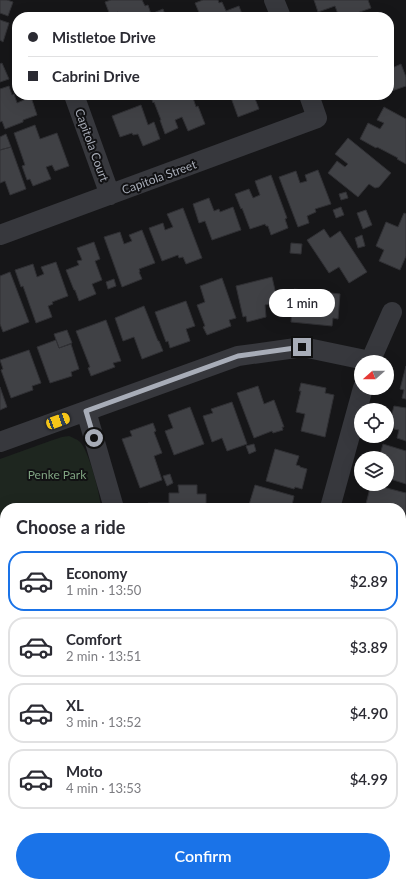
<!DOCTYPE html>
<meta charset="utf-8">
<style>
:root{--surface:#fff;--page:#f7f7f7;--text:#2b2b33;--muted:#7c7c81;--line:#e1e1e2;--accent:#1a73e8}
body{margin:0;font-family:Lato,sans-serif;background:var(--page);color:var(--text);height:100vh;display:flex;flex-direction:column;font-size:15px;white-space:nowrap}
*{box-sizing:border-box;margin:0}
p{font-size:13px;color:var(--muted)}
.icon{flex:none;width:22px;height:22px;fill:none;stroke:currentColor;stroke-width:2;stroke-linecap:round;stroke-linejoin:round}
.map{position:relative;flex:1;overflow:hidden}
.drawer{position:absolute;left:0px;top:503px;width:406px;height:384px;display:flex;flex-direction:column;background:var(--surface);border-radius:16px 16px 0 0;box-shadow:0 4px 16px #0002}
.drawer>*{flex:none}
.banner{position:absolute;left:12px;top:12px;width:382px;height:88px;border-radius:16px;box-shadow:0 4px 16px #0002;display:grid;align-content:center;height:88px;padding:0 16px;background:var(--surface)}
.needle{width:26px;rotate:249deg}
.buttons{position:absolute;left:354px;top:355px;display:grid;gap:8px}
.buttons a{display:grid;place-items:center;width:40px;height:40px;border-radius:50%;background:var(--surface);box-shadow:0 4px 16px #0002;font-size:20px}
.end{position:absolute;width:18px;height:18px;margin:-9px;border:5px solid #a8adb8;background:#111;box-shadow:0 0 0 2px #111}
.from{border-radius:50%}
.bubble{position:absolute;height:28px;border-radius:14px;background:var(--surface);box-shadow:0 4px 16px #0002;font-size:13px;font-weight:600;line-height:28px;text-align:center}
.car{position:absolute;width:12px;height:24px;margin:-12px -6px;border-radius:5px;box-shadow:0 0 3px 1px #0007;background:linear-gradient(#f5c518 24%,#345 0 40%,#f5c518 0 76%,#345 0 86%,#f5c518 0)}
.banner b{display:flex;align-items:center;gap:14px;height:38px;font-size:15px}
.banner b+b{border-top:1px solid var(--line)}
.banner i{width:10px;height:10px;background:var(--text)}
ul{padding:0;list-style:none}
li{display:flex;align-items:center;gap:12px;height:60px;margin:0 8px 6px;padding:0 8px;border:2px solid var(--line);border-radius:16px}
li div{flex:1}
li b{display:block;font-size:15px}
li em{font-style:normal;font-weight:600}
li.selected{border-color:var(--accent)}
li>.icon{width:36px;height:36px;stroke-width:1.5}
h2{padding:0 16px;font-size:18px;line-height:48px}
.action{display:flex;gap:8px;margin-top:auto;padding:8px 16px}
.action a{flex:1;height:46px;border-radius:24px;background:var(--accent);color:#fff;font-size:16px;font-weight:600;line-height:46px;text-align:center}
.map>svg:first-child{display:block}
.green{fill:#1e261f}
.building{fill:#404145;stroke:#303034}
.lines{fill:none;stroke-linecap:round;stroke-linejoin:round}
.service{stroke:#37383d;stroke-width:10}
.minor{stroke:#37383d;stroke-width:20}
.route{stroke:#a8adb8;stroke-width:5}
.labels{text-anchor:middle;dominant-baseline:central;stroke-width:4;stroke-linejoin:round;paint-order:stroke}
.street-label{font-size:12px;fill:#a8adb8;stroke:#111113}
.park-label{font-size:12px;fill:#7fa381;stroke:#111113}
</style>
<div class="map">
<svg width="406" height="887" viewBox="0 0 406 887">
<rect width="100%" height="100%" fill="#161618"/>
<path class="green" d="M69 436C73 438 77 439 80 442 89 451 100 494 101 508H5V816L0 828V459L50 441 62 437Z"/>
<path class="building" d="M0 0H7L13 2 8 16 0 13Z
M111 0H142L145 6 148 5 151 14 163 9 166 17H119L118 12 110 15 105 2Z
M203 0H218L219 3 222 2 226 11 239 6 243 17H201L195 3Z
M314 0H368L371 8 346 17H339L335 6 318 12Z
M0 20 9 23 3 42 0 40Z
M2 63 9 79 0 82V64Z
M401 64 406 77V86L389 92V66L390 69Z
M9 86 12 95 14 94 17 103 31 97 37 115 23 120V122L5 129 2 121 0 122V89Z
M156 95H192L196 107 198 106 205 124 188 131 182 117 175 120 178 128 165 134 160 120H161L154 102 153 103 151 97Z
M230 95H258L254 96 259 109 238 117Z
M141 105 148 125 154 122 160 139 143 146 138 134 133 135 132 133 120 137 112 116Z
M384 107 406 119V164L397 159 398 158 377 147 376 148 360 139 368 123 380 129 384 123 377 120Z
M35 125 40 139 57 133 69 166 55 171 52 165 46 167 51 179 33 186 30 179 27 180 22 166 25 165 14 133Z
M6 134 11 147 0 150V137Z
M348 138 391 173 379 187 375 188 369 184 358 197 328 173 337 161 345 167 348 164 335 154Z
M11 147 26 189 10 195 5 181 0 183V150Z
M318 170 331 204 315 209 316 212 307 216 309 223 298 227 279 177 296 171 300 183 307 181 305 175Z
M271 175 287 218 285 219 288 228 271 235 268 226H266L265 224 250 229 242 208 241 209 235 194 249 189 253 198 260 195 255 181Z
M346 192 348 198 341 200 339 194Z
M209 198 214 211 219 209 220 212 233 207 241 230 212 240 205 221 199 223 193 204Z
M341 207 344 215 336 218 333 210Z
M183 208 202 258 186 264 183 257 179 258 178 255 162 261 149 228 163 223 165 230 173 227 167 214Z
M366 210 372 225 363 229 357 213Z
M404 213 406 214V256L400 270 379 261 384 250 376 246 386 222 398 227Z
M324 229 330 238 340 231 367 272 349 283 339 267 329 273 307 240Z
M142 230 155 263 139 269 140 272H139L142 279 122 287 104 237 120 232 124 244 132 241 129 235Z
M362 235 365 246 358 248 355 238Z
M94 242 100 259 95 261 102 280 92 284 96 294 79 301 75 290H74L66 270 79 265 77 261 82 260 77 248Z
M291 243 302 244 301 254 290 253Z
M56 262 68 296 52 302 53 304 48 306 52 317 36 323 23 286 21 287 15 270 33 264 37 277 44 274 41 267Z
M10 272 29 322 3 332 0 324V276Z
M272 277 277 299 273 300 274 303 265 305 266 317 247 322 246 316 243 317 236 286Z
M222 278 236 318 229 320 231 326 207 335 203 327 205 326 197 305 205 302 200 286Z
M114 279 116 286 108 289 106 282Z
M294 289 340 294 338 319 333 318 332 326 291 322Z
M186 301 195 326 186 329 190 341 170 348 168 341 166 342 155 312Z
M144 306 158 341H159L163 351 142 359 134 337 123 341 115 318Z
M106 320 121 361 113 363 115 367 91 376 88 368 90 367 76 331Z
M67 330 72 343 59 348 54 334Z
M56 340 59 348 71 344 79 369 71 372 72 376 50 383 37 347Z
M29 350 41 383 32 386 33 390 11 398 1 370 3 369 0 360Z
M406 366V399L402 398 404 390 400 389Z
M301 383 326 388 325 393 334 395 325 437 301 431 305 414 296 412 301 391H299Z
M258 386 264 404 274 400 284 427H282L283 430 273 433 272 431 254 438 237 393Z
M0 387 7 407 0 410Z
M232 402 247 444 227 451 222 438 212 442 203 416 213 413 211 409Z
M394 406 406 408V441L397 438 399 430 394 429V426L389 425Z
M190 407 204 444 174 455 165 431 173 428 168 415Z
M153 423 156 431 154 432 162 453 154 456 162 480 140 488 122 439 132 436 130 431Z
M254 444 256 451 249 454 246 446Z
M383 444 406 451V484L387 478V458H379Z
M275 449 299 456 296 465 300 466V467L307 469 302 489 295 487 294 489 266 481Z
M170 474 173 483 167 486 163 476Z
M371 484 406 493V513L402 512 401 516V508H375L373 507V506L366 504Z
M178 485H197V494H206V508H148V503H169V493H179Z
M255 485 294 496 292 505 297 507 296 508H248Z
M401 535 406 537 401 556Z
M401 613 406 615V619L403 630 401 629Z
M406 680V761L401 779V697Z
M53 882H99L97 887H62L53 884Z
M271 882H308L306 887H288Z
M349 882H372L371 887H347Z"/>
<g class="lines">
<path class="service" d="M401 877 406 878"/>
<path class="minor" d="M274 0 281 17
M74 95 110 195
M0 235 317 118 309 95
M370 362 392 312
M86 411 114 508
M0 442 238 356 303 347 370 361
M330 508 363 388
M4 887 2 868 5 860
M226 887 228 882"/>
</g>
<g class="lines">
<path class="route" d="M94 438 86 411 238 356 302 347"/>
</g>
<g class="labels">
<g class="street-label">
<text transform="translate(92 145) rotate(70)">Capitola Court</text>
<text transform="translate(159 177) rotate(-20)">Capitola Street</text>
</g>
<g class="park-label">
<text x="57" y="474">Penke Park</text>
</g>
</g>
</svg>
<div class="buttons">
<a><svg class="needle" viewBox="-14 -14 28 28"><path d="M0-13l5 13h-10z" fill="#e53935"/><path d="M0 13l5-13h-10z" fill="#7c7c81"/></svg></a>
<a><svg class="icon" aria-label="locate" viewBox="0 0 24 24"><circle cx="12" cy="12" r="6"/><path d="M12 2v4M12 18v4M2 12h4M18 12h4"/></svg></a>
<a><svg class="icon" aria-label="layers" viewBox="0 0 24 24"><path d="M12 4l9 5-9 5-9-5zM3 14l9 5 9-5"/></svg></a>
</div>
<i class="end from" style="left:94px;top:438px"></i>
<i class="end" style="left:302px;top:347px"></i>
<div class="bubble" style="left:269px;top:289px;width:66px">1 min</div>
<i class="car" style="left:58px;top:421px;rotate:70deg"></i>
<div class="banner">
<b><i class="from"></i>Mistletoe Drive</b>
<b><i></i>Cabrini Drive</b>
</div>
<section class="drawer">
<h2>Choose a ride</h2>
<ul>
<li class="selected"><svg class="icon" aria-label="car" viewBox="0 0 24 24"><path d="M5 17H2v-5l4-1 3-4h7l3 4 3 1v5h-3M9 17h6M6 11h13"/><circle cx="7" cy="17" r="2"/><circle cx="17" cy="17" r="2"/></svg><div><b>Economy</b><p>1 min · 13:50</p></div><em>$2.89</em></li>
<li><svg class="icon" aria-label="car" viewBox="0 0 24 24"><path d="M5 17H2v-5l4-1 3-4h7l3 4 3 1v5h-3M9 17h6M6 11h13"/><circle cx="7" cy="17" r="2"/><circle cx="17" cy="17" r="2"/></svg><div><b>Comfort</b><p>2 min · 13:51</p></div><em>$3.89</em></li>
<li><svg class="icon" aria-label="car" viewBox="0 0 24 24"><path d="M5 17H2v-5l4-1 3-4h7l3 4 3 1v5h-3M9 17h6M6 11h13"/><circle cx="7" cy="17" r="2"/><circle cx="17" cy="17" r="2"/></svg><div><b>XL</b><p>3 min · 13:52</p></div><em>$4.90</em></li>
<li><svg class="icon" aria-label="car" viewBox="0 0 24 24"><path d="M5 17H2v-5l4-1 3-4h7l3 4 3 1v5h-3M9 17h6M6 11h13"/><circle cx="7" cy="17" r="2"/><circle cx="17" cy="17" r="2"/></svg><div><b>Moto</b><p>4 min · 13:53</p></div><em>$4.99</em></li>
</ul>
<div class="action"><a>Confirm</a></div>
</section>
</div>
